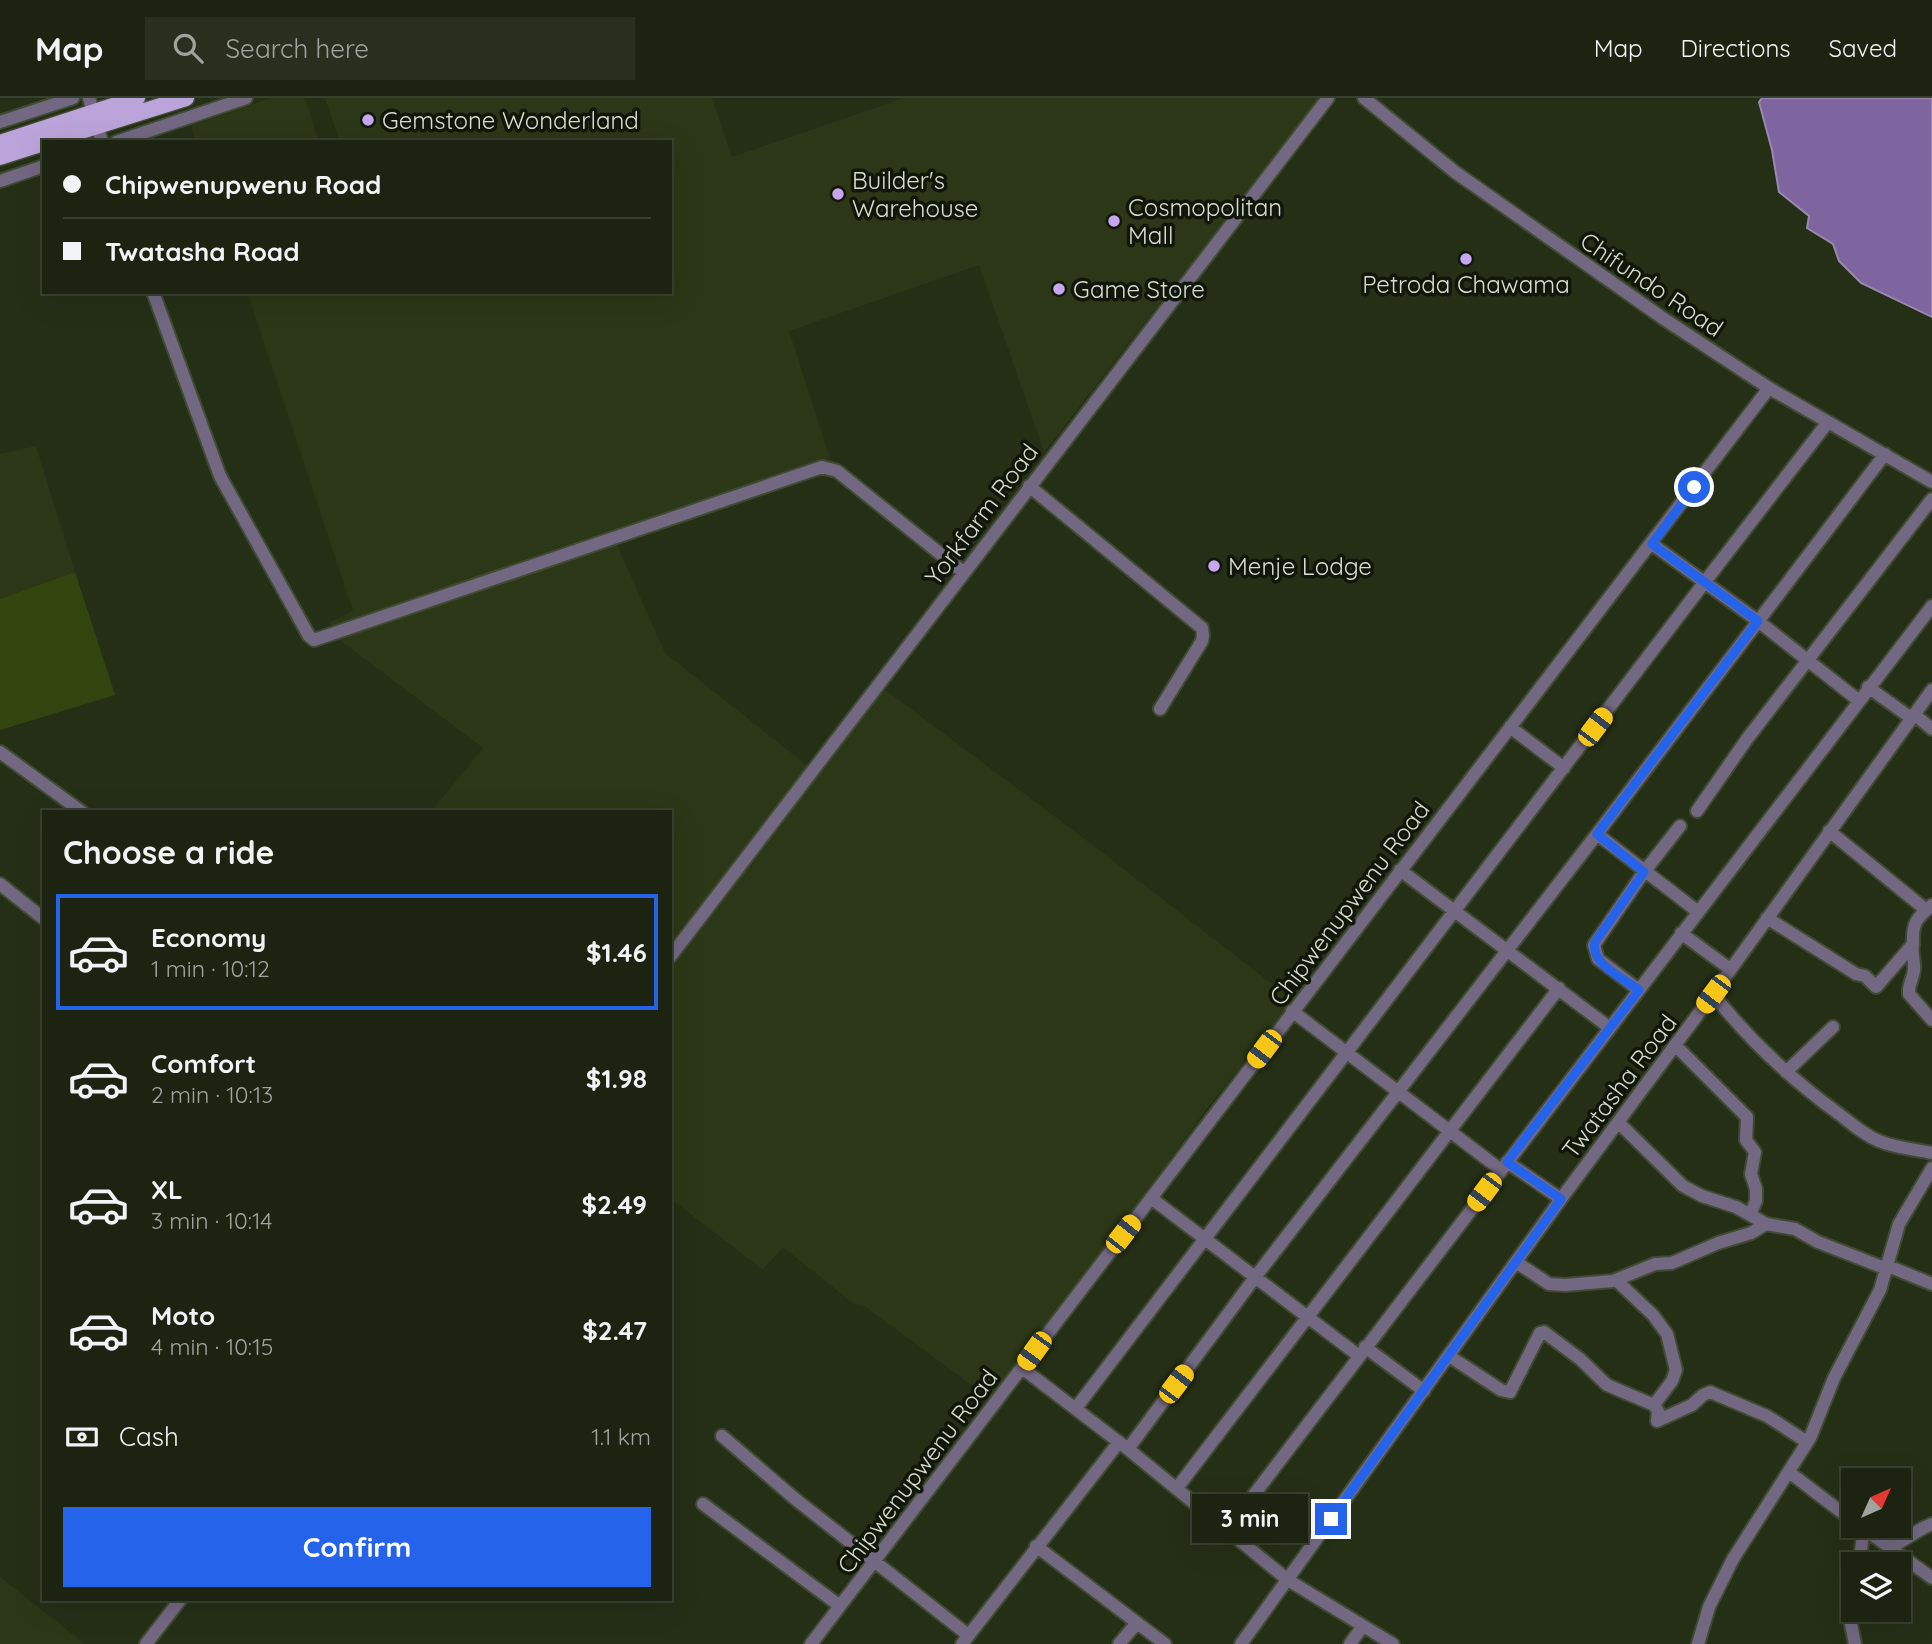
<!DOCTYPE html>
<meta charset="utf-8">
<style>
:root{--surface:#1c2310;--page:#292f1e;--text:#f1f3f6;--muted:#a0a49f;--line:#3a4030;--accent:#2563eb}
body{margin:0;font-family:Quicksand,sans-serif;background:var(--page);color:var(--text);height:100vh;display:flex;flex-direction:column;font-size:26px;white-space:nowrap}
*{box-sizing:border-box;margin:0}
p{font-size:23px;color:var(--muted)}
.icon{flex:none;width:38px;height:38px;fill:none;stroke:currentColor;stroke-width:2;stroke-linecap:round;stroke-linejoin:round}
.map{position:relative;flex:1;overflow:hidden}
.side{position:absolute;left:42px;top:712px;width:630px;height:791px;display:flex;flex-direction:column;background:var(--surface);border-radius:0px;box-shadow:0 7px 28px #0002,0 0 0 2px var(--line)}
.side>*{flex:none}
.banner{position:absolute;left:42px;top:42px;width:630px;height:154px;border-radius:0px;box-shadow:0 7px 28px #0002,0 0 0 2px var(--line);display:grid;align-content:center;height:154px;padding:0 21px;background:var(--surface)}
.needle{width:46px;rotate:45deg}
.tools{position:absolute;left:1841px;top:1370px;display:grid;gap:14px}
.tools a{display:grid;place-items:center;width:70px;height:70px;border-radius:0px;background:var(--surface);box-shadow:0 7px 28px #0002,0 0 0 2px var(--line);font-size:35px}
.end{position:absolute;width:32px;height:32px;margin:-16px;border:9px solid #2563eb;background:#fff;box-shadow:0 0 0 4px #fff}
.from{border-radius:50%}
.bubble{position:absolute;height:49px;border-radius:0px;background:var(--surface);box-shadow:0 7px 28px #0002,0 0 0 2px var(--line);font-size:23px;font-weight:700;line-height:49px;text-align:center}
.car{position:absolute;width:21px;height:42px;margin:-21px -10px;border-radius:9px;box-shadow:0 0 5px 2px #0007;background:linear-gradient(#f5c518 24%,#345 0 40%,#f5c518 0 76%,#345 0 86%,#f5c518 0)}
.banner b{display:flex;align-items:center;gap:24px;height:66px;font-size:26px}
.banner b+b{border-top:2px solid var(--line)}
.banner i{width:18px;height:18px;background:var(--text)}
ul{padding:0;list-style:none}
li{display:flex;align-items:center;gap:21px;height:116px;margin:0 14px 10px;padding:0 7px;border:4px solid transparent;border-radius:0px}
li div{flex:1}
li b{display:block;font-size:26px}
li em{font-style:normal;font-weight:700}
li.selected{border-color:var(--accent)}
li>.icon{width:63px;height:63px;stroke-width:1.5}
h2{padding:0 21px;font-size:32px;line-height:84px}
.pay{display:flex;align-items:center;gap:18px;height:77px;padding:0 21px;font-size:26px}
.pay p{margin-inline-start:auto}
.action{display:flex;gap:14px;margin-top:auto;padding:14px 21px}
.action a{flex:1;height:80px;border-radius:0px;background:var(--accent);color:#fff;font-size:28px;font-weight:700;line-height:80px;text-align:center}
header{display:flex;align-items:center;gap:42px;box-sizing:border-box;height:98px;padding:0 35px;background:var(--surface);border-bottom:2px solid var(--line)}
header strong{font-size:33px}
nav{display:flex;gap:38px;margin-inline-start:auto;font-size:24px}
.search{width:490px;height:63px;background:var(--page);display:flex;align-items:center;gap:18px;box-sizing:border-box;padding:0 24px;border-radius:0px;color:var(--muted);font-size:26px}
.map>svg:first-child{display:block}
.built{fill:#2b3716}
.green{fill:#33450f}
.water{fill:#7f65a0;stroke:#9989ae;stroke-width:2}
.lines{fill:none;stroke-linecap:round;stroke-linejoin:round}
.minor-casing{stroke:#414b33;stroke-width:16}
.major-casing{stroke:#414b33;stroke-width:19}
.minor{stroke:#736882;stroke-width:12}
.major{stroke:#bba4da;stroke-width:16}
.route{stroke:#2563eb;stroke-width:9}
.poi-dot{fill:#c6a6f0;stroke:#11160a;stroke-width:2.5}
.labels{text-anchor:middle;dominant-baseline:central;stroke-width:7;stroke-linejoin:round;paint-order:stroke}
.poi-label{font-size:24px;fill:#d6ddce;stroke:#11160a;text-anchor:start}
.street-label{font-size:24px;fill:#d6ddce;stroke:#11160a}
</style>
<header>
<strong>Map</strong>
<div class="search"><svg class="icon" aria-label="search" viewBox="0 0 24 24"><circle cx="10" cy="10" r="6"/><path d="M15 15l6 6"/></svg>Search here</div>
<nav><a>Map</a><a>Directions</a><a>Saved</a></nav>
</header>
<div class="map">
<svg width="1932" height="1546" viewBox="0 0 1932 1546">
<rect width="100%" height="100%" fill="#252f16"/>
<path class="built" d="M271 0H305L319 44H196L191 28Z
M325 0H712L732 59 904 0H1320L1044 354 979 167 789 233 830 360 612 436 665 555 813 672 879 587 1090 745 1294 903 1208 1009 1128 1120 989 1300 863 1207 854 1206 783 1149 763 1172 670 1100V714H431L483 650 337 540 330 524 353 513 247 194H670V44H340Z
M36 348 75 474 0 501V356Z
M0 1479 85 1546H0Z"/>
<path class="green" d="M75 474 115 597 0 632V501Z"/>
<path class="water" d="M1762 0H1932V219L1861 185 1839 163 1833 146 1807 130 1809 118 1779 94 1772 52 1759 4Z"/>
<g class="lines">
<g class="minor-casing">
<path id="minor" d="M89 0 102 44
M1364 0 1455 74 1664 221 1769 290 1932 384
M0 24 73 0
M116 44 246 0
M0 83 44 68
M153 194 220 378 309 538 314 542 822 369 837 373 963 474
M1029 388 1202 530 1203 538 1202 543 1160 611
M1652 446 1758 523 1858 602
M1868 589 1911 620
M1914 616 1932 631
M1510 629 1564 670
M0 654 82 714
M1697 713 1747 641 1932 401
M1829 733 1925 811
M1597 736 1697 813
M1400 772 1610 930
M0 786 44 821
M1767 820 1856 876 1865 878 1876 889 1913 846C1912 824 1917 820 1932 807
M1681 835 1730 871
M1913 846C1911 855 1915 863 1914 872 1913 881 1908 887 1909 896L1932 922
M670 859 1328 0
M1639 892 1598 861 1594 847 1644 774 1680 728
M1713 896C1749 942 1791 981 1839 1016 1851 1025 1864 1037 1879 1043 1895 1050 1915 1051 1932 1055
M1292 913 1501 1072
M1675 947 1747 1019 1746 1042 1755 1054 1751 1076 1756 1091V1103L1750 1117
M1786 974 1833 929
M1618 1024 1683 1088 1702 1098 1736 1109 1766 1126 1795 1131 1818 1144 1887 1171
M1507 1064 1561 1101
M1151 1100 1359 1258
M1516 1164 1549 1186 1565 1187 1613 1183 1655 1166 1672 1165 1718 1145 1751 1135 1766 1126
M1888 1168 1932 1186
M1616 1182 1653 1217 1667 1236 1676 1272 1672 1283 1654 1307
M1365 1249 1424 1293
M1449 1258 1501 1292 1510 1294 1540 1235 1544 1234 1580 1261 1607 1287 1654 1307 1658 1313 1657 1323
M1022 1270 1128 1351 1288 1482 1393 1546
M1076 1310 1704 485 1828 324
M1657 1323 1692 1307 1703 1297 1710 1294 1767 1318 1807 1344
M722 1338 794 1400 968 1537
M1128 1351 1256 1178 1597 736 1885 356
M1789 1374 1853 1423
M1177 1390 1559 890
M703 1406 840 1508
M1860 1428 1932 1480
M1227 1432 1932 508
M1036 1448 1165 1546
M1890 1450 1923 1430 1932 1426
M1859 1466 1864 1431
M1853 1495 1848 1511 1855 1546
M146 1546 180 1502
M811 1546 1769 290
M962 1546 1119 1344
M1119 1546 1136 1526
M1241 1546 1561 1101 1713 896 1932 592
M1350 1546 1362 1529
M1698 1546 1709 1509 1733 1461 1810 1340 1834 1280 1880 1192 1899 1126 1932 1070"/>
</g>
<g class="major-casing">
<path id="major" d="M46 44 186 0
M0 45 137 0
M0 59 44 45"/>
</g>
<use href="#minor" class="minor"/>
<use href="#major" class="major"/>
</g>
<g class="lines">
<path class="route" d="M1331 1421 1561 1101 1507 1064 1639 892C1624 881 1589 865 1595 844L1644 774 1597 736 1758 523 1652 446 1694 389"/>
</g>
<g class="poi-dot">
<circle cx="368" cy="22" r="7"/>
<circle cx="838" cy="96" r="7"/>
<circle cx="1114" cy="123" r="7"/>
<circle cx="1466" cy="161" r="7"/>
<circle cx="1059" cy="191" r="7"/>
<circle cx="1214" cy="468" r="7"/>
</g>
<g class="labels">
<g class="poi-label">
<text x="382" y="22">Gemstone Wonderland</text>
<text x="852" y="82">Builder's<tspan x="852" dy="28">Warehouse</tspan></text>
<text x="1128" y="109">Cosmopolitan<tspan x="1128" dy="28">Mall</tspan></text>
<text x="1466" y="186" text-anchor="middle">Petroda Chawama</text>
<text x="1073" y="191">Game Store</text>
<text x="1228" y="468">Menje Lodge</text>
</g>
<g class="street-label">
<text transform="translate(1652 186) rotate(34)">Chifundo Road</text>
<text transform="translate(981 416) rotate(-53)">Yorkfarm Road</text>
<text transform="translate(1349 805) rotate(-53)">Chipwenupwenu Road</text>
<text transform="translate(1619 988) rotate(-53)">Twatasha Road</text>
<text transform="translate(917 1373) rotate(-53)">Chipwenupwenu Road</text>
</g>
</g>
</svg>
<div class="tools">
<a><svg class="needle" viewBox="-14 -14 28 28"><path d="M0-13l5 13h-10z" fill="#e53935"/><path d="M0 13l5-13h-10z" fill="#a0a49f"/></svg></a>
<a><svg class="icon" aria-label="layers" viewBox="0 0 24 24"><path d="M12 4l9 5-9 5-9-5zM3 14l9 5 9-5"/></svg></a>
</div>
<i class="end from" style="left:1694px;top:389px"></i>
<i class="end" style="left:1331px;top:1421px"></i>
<div class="bubble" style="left:1192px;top:1396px;width:116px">3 min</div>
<i class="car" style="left:1595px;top:629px;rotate:37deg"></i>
<i class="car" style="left:1713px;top:896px;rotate:217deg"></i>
<i class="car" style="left:1264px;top:951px;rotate:217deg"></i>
<i class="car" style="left:1484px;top:1094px;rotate:217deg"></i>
<i class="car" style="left:1123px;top:1136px;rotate:38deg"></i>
<i class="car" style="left:1034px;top:1253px;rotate:216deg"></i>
<i class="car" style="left:1176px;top:1286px;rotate:37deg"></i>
<div class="banner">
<b><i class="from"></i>Chipwenupwenu Road</b>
<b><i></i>Twatasha Road</b>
</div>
<section class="side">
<h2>Choose a ride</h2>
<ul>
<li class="selected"><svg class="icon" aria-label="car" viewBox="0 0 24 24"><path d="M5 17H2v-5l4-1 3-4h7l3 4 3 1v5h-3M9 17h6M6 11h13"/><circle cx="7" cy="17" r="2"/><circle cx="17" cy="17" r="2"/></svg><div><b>Economy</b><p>1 min · 10:12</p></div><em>$1.46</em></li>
<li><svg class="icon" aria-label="car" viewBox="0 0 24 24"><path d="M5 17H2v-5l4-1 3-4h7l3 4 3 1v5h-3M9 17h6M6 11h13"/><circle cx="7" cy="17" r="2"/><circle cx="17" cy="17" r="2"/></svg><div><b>Comfort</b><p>2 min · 10:13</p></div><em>$1.98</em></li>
<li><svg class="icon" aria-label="car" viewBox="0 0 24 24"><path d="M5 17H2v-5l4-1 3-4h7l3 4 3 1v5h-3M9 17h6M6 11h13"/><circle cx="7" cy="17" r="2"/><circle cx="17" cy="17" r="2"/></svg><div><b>XL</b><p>3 min · 10:14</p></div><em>$2.49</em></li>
<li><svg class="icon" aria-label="car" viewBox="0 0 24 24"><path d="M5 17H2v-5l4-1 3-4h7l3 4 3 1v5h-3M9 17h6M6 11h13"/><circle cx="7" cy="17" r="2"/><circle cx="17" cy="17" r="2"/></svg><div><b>Moto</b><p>4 min · 10:15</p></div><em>$2.47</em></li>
</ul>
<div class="pay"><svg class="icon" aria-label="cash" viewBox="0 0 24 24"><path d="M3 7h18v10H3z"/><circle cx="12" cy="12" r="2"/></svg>Cash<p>1.1 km</p></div>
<div class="action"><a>Confirm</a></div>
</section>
</div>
